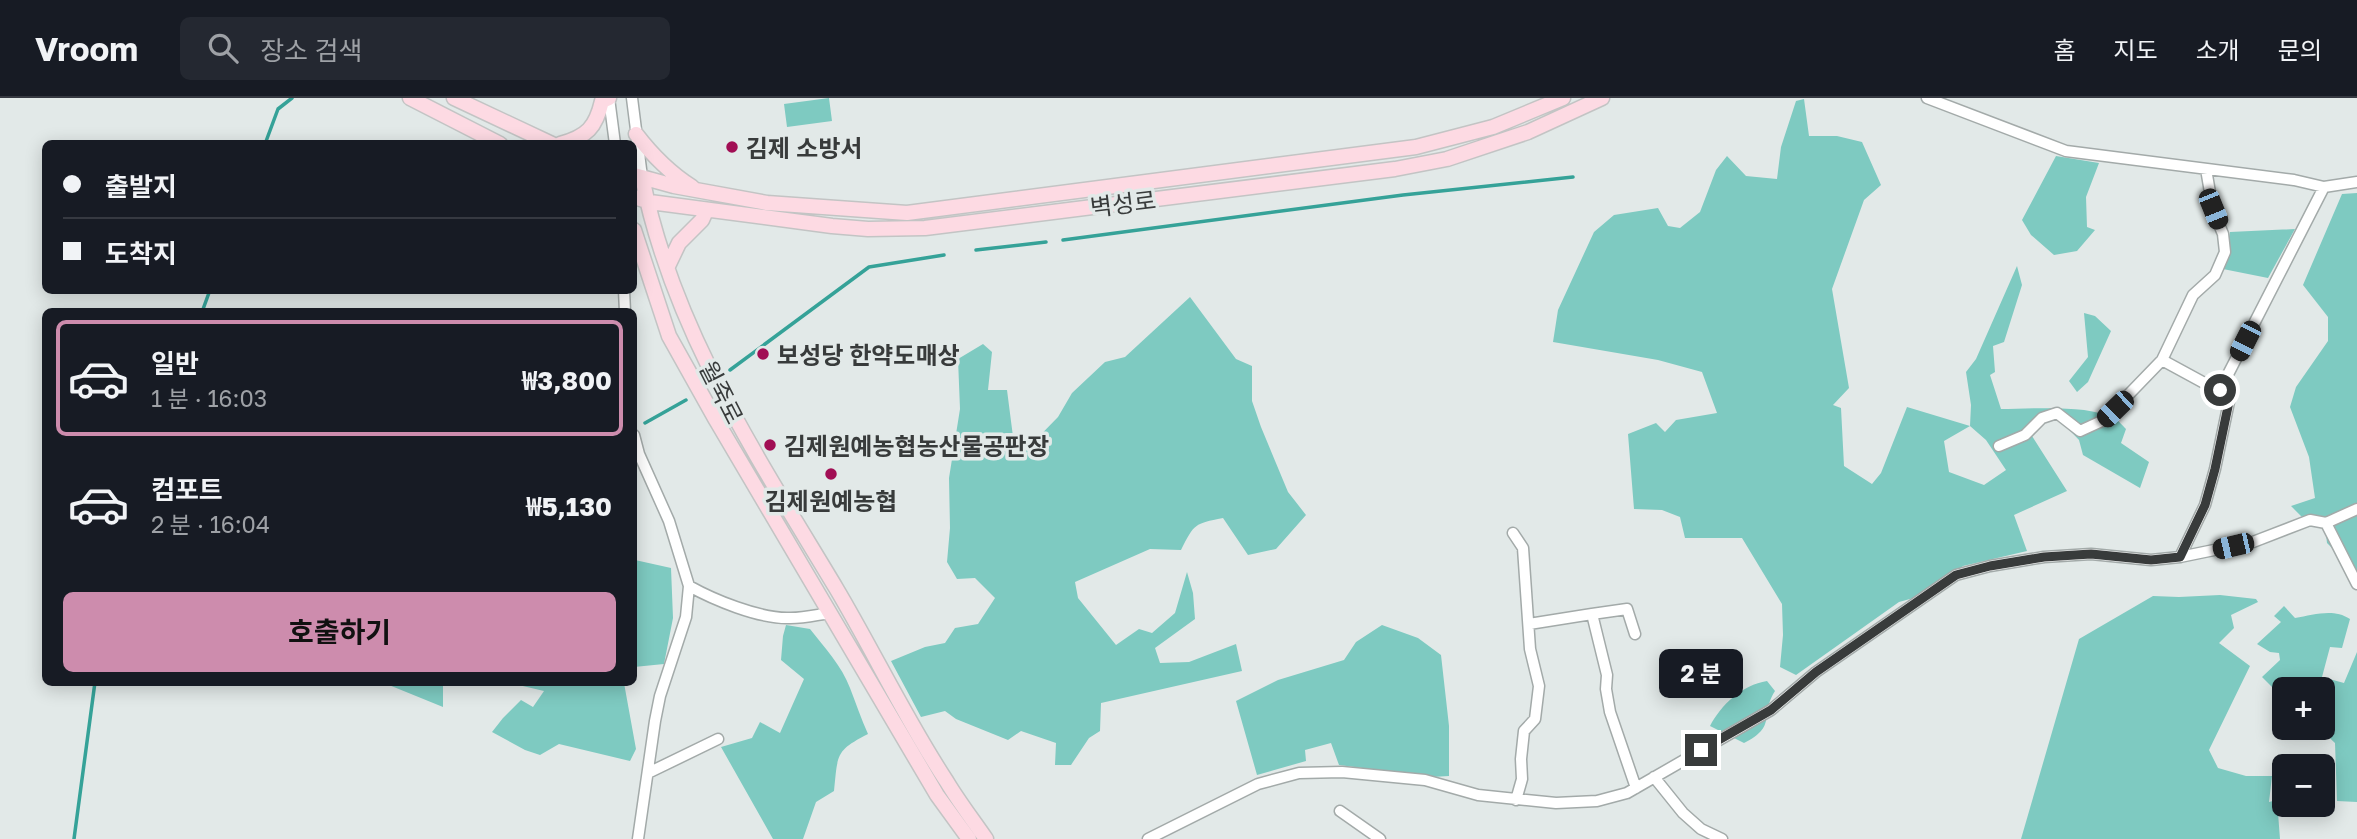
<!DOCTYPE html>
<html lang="ko">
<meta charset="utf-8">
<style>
:root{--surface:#171b24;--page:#242831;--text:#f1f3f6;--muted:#9ea1a6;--line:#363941;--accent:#cd8cad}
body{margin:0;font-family:"Golos Text","Noto Sans KR",sans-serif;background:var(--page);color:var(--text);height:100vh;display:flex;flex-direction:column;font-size:26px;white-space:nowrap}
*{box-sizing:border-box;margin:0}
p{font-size:23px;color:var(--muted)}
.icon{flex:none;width:38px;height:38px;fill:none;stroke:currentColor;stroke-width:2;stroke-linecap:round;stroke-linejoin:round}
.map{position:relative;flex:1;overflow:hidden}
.details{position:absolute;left:42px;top:210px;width:595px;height:378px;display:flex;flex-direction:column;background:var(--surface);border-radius:10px;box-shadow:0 4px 18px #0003}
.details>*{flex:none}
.hud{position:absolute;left:42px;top:42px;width:595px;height:154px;border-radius:10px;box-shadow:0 4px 18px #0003;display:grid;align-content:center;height:154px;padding:0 21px;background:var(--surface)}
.controls{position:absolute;left:2272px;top:579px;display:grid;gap:14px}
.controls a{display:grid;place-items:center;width:63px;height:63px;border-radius:10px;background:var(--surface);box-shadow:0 4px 18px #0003;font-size:35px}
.end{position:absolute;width:32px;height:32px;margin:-16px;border:9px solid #383b3b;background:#fff;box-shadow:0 0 0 4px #fff}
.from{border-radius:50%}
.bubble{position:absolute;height:49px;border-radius:10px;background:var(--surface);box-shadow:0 4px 18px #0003;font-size:23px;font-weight:700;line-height:49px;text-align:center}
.car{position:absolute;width:21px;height:42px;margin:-21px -10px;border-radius:9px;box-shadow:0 0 5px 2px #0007;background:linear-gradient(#222 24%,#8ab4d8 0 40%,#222 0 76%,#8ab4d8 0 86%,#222 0)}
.hud b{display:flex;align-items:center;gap:24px;height:66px;font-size:26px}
.hud b+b{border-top:2px solid var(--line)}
.hud i{width:18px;height:18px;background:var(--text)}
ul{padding:12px 0 0;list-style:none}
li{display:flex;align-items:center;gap:21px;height:116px;margin:0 14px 10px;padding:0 7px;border:4px solid transparent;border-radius:10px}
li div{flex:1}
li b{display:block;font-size:26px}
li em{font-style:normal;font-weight:700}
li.active{border-color:var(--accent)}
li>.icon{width:63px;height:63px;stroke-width:1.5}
.action{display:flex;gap:14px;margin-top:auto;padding:14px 21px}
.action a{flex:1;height:80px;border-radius:10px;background:var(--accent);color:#111;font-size:28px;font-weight:700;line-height:80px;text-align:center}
header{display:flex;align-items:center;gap:42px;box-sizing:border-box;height:98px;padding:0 35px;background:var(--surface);border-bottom:2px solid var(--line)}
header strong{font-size:33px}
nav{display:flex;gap:38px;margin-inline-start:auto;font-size:24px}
.search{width:490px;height:63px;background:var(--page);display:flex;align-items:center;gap:18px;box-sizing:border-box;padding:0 24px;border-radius:10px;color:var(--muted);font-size:26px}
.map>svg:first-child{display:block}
.green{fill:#7ecac1;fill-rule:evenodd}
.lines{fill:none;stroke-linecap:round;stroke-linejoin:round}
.stream{stroke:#35a298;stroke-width:3.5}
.minor-casing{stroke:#a3aaa9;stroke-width:13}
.major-casing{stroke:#c3c4c4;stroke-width:17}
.minor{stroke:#fff;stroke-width:10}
.major{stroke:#fddae3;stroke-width:14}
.route{stroke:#383b3b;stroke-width:9}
.poi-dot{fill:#a10e54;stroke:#e2e9e8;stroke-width:2.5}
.labels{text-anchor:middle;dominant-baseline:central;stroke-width:7;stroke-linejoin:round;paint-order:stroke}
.poi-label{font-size:24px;font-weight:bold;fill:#383b3b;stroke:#e2e9e8;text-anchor:start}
.street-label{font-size:24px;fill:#383b3b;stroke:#e2e9e8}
</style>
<header>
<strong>Vroom</strong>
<div class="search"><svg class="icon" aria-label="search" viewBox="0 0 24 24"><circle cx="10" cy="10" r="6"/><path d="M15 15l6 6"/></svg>장소 검색</div>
<nav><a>홈</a><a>지도</a><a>소개</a><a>문의</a></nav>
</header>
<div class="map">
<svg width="2357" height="741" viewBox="0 0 2357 741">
<rect width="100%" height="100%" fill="#e2e9e8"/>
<path class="green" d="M829 0 832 23 787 29 784 6Z
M1804 1 1809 38H1837L1862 44 1881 87 1864 102 1832 191 1849 290 1833 307 1841 310 1844 368 1872 386 1881 375 1907 309 1970 328 1971 307 1966 274 1976 261 2017 168 2022 187 2004 244 1993 248 1995 274 1990 277 2001 311C2032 311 2086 306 2114 320 2118 322 2123 328 2126 331L2121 345 2149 364 2140 390 2083 357 2079 342 2057 319 2042 326 2032 338 2067 393 2014 417 2027 453 1963 468 1928 496 1899 504 1796 577 1780 569 1783 537 1782 506 1742 440H1685L1680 419 1662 412 1634 411 1628 336 1656 325 1665 334 1676 322 1717 315 1702 274 1658 262 1553 244 1558 212 1594 134 1614 117 1658 110 1668 128 1680 130 1700 114 1716 72 1727 58 1746 78 1777 81 1781 49 1796 3ZM1970 328 1986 342 2006 372 1984 387 1949 374 1944 343Z
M2056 58 2099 65 2086 99 2087 129 2095 132 2077 153 2054 157 2031 137 2022 122Z
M2357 95V475L2327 445 2324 419H2302L2291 408 2315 400 2309 359 2290 309 2296 289 2328 243V219L2303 187 2342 96Z
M2295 131 2268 180 2223 171 2230 134Z
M1190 199 1236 261 1252 268V303L1261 329 1288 394 1306 417 1276 451 1248 457 1223 420C1194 426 1195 425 1181 452L1150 451 1075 484 1078 500 1116 547 1139 531 1152 535 1175 515 1187 474 1193 495 1195 521 1155 550 1160 565 1189 564 1236 546 1242 573 1101 605 1100 633 1089 640 1071 667H1055L1056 645 1021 633 1008 642 956 621 945 613 921 619 891 563 925 549 945 545 955 530 978 526 995 500 975 480 957 481 947 464 950 430 949 380 960 311 958 261 983 246 992 254 988 292H1007L1016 362 1058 319 1072 295 1105 264 1125 259Z
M2084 215 2095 218 2111 233 2088 284 2077 294 2069 283 2088 259Z
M634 459 635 462 671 470 673 520 664 566 634 569Z
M2220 497 2256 501 2258 504 2231 517 2234 530 2219 545 2250 568 2209 652 2218 670 2246 678H2272L2269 704 2277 702 2280 741H2021L2079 541 2153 498 2179 499Z
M2284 508 2295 520C2314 517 2333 510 2350 521L2342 550 2330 549 2322 579 2344 585 2357 554V704L2337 703 2335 645 2319 630H2322V592H2284V597L2279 596 2262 579 2280 562 2279 555 2270 554 2257 546 2281 524 2274 518Z
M786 527 810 531C824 549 842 568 850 590 856 605 861 621 868 636 835 653 838 656 834 693L816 704 803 741H773L721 649 752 640 760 624 780 635 804 581 781 562 783 538Z
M1382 527 1418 540 1441 557 1449 628V678L1432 679 1339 667 1331 645 1305 652 1306 663 1257 677 1236 603 1278 582 1344 562 1356 544Z
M1767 583 1775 593C1759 618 1778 628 1744 645L1710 628C1721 607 1742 587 1767 583Z
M384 585H443V609Z
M510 585H624L636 651 630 663 559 646 540 657 525 652 492 634 503 620 521 602 533 609 544 593Z"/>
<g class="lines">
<path class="stream" d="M265 46 278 11 292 0
M1063 142 1403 97 1573 79
M976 152 1046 144
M202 214 210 192
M730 272 869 169 944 157
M645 325 686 302
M74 741 95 584"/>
<g class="minor-casing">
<path id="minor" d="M609 0 615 46
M632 0 642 79
M1927 0 2066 53 2294 82 2324 89 2357 84
M624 192 625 214
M2162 262 2230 299 2215 371 2205 407 2180 459
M2220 292 2324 89
M634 337 639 356 669 423 689 488 686 519 660 598 655 623 638 741
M1999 348 2025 337 2042 320 2057 315 2080 333 2104 322 2162 262 2193 197 2215 177 2225 154 2223 136 2213 112 2206 71
M2326 425 2357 411
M1513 435 1523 450 1530 551 1539 588 1535 621 1524 633 1521 661 1522 681 1516 702
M689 488C714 502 758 520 787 520 801 521 816 517 830 515
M1592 516 1627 511 1635 536
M1529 526 1592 516 1607 577 1606 591 1610 614 1636 690
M648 675 718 641
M1654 679 1683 715 1701 731 1722 741
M1340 713 1380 741
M1148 741 1258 686 1299 675 1342 674 1425 682 1478 697 1556 705 1597 703 1627 695 1771 612 1816 574 1956 477 1990 468 2044 459 2091 456 2151 462 2180 459 2253 444 2310 422 2326 425 2357 486"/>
</g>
<g class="major-casing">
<path id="major" d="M410 0 500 46
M454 0 552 46
M636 36C652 57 670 75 692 89
M560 46C587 39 596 29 602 3L609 0
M634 77 674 88 767 105 907 115 1416 49 1493 29 1563 0
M642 79C672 231 758 360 836 490 874 554 906 622 947 684 959 704 973 722 986 741
M634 99 650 104 832 128 868 131 925 130 1395 71 1447 61 1528 34 1602 0
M634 132 669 238 716 322 937 697 969 741
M668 168 679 145 702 122 706 113"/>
</g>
<use href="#minor" class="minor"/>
<use href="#major" class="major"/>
</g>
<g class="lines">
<path class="route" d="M1701 652 1771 612 1816 574 1956 477 1990 468 2044 459 2091 456 2151 462 2180 459 2205 407 2215 371 2230 299 2220 292"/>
</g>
<g class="poi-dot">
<circle cx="732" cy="49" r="7"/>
<circle cx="763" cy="256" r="7"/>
<circle cx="770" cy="347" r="7"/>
<circle cx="831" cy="376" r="7"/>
</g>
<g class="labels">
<g class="poi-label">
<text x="746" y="49">김제 소방서</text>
<text x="777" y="256">보성당 한약도매상</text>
<text x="784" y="347">김제원예농협농산물공판장</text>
<text x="831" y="402" text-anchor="middle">김제원예농협</text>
</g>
<g class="street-label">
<text transform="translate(1123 105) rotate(-7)">벽성로</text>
<text transform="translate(722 294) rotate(63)">월죽로</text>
</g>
</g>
</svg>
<div class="controls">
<a>+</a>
<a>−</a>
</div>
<i class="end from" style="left:2220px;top:292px"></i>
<i class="end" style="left:1701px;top:652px"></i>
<div class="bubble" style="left:1659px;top:551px;width:84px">2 분</div>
<i class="car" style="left:2213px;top:111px;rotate:158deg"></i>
<i class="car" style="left:2245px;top:243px;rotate:207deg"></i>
<i class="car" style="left:2115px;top:311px;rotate:226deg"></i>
<i class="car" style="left:2233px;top:448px;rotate:257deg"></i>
<div class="hud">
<b><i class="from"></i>출발지</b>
<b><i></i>도착지</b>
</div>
<section class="details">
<ul>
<li class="active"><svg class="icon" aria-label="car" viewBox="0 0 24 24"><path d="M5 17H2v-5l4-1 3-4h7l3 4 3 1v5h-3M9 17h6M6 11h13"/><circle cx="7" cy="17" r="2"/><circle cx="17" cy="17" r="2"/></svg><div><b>일반</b><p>1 분 · 16:03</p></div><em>₩3,800</em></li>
<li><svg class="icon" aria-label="car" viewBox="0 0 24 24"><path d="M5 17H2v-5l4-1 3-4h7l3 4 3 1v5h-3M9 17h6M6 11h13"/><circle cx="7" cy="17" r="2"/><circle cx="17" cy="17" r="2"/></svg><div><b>컴포트</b><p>2 분 · 16:04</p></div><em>₩5,130</em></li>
</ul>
<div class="action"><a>호출하기</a></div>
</section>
</div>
